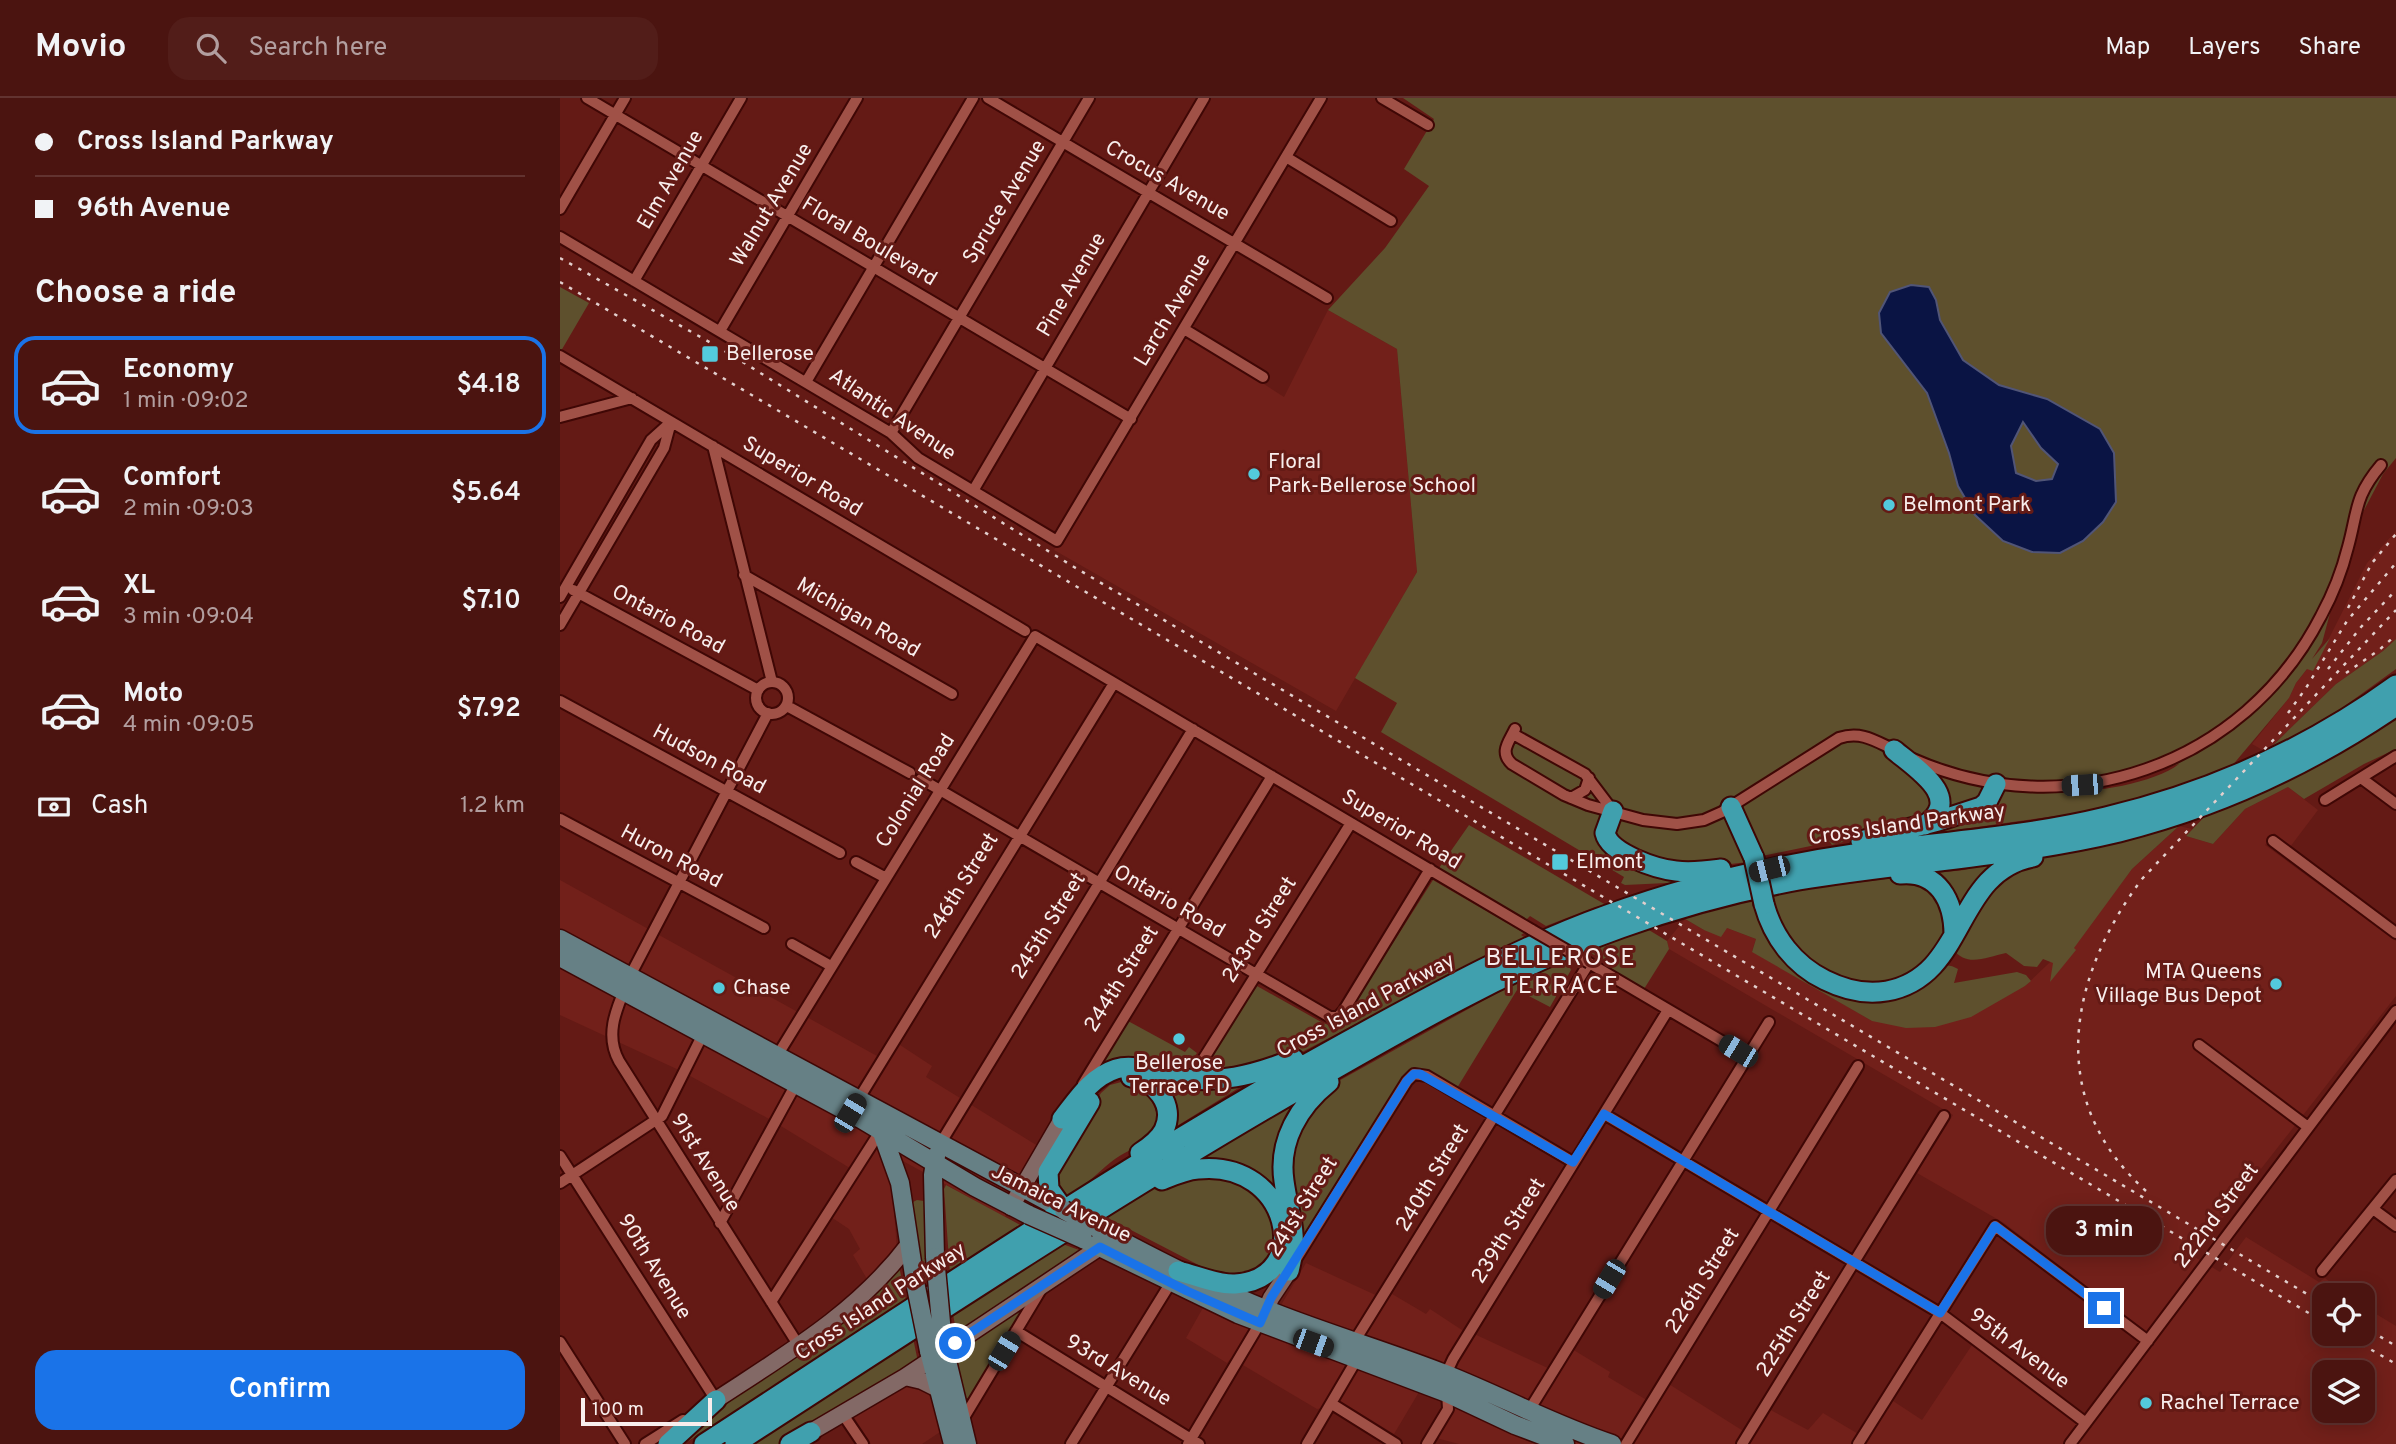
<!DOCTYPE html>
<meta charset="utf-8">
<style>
:root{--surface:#4b1410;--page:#521d19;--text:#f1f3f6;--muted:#b29e9f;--line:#623330;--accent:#1a73e8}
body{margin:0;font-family:Overpass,sans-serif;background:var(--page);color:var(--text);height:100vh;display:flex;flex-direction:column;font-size:26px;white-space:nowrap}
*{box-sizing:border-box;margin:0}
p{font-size:23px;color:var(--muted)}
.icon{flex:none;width:38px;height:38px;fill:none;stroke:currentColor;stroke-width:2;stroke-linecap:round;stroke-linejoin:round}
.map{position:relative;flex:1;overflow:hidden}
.side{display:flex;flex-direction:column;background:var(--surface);width:560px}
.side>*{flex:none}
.top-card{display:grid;align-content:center;height:154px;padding:0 35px;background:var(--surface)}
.fabs{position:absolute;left:1752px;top:1185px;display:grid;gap:14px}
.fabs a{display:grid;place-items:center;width:63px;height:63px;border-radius:14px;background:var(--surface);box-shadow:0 4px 18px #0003,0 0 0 2px var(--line);font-size:35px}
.scale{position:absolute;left:21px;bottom:18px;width:131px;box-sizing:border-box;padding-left:7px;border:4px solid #f8eeed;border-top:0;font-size:19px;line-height:24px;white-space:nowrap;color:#f8eeed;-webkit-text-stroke:5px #641a15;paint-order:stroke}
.end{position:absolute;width:32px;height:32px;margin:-16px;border:9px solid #1a73e8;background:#fff;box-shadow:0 0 0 4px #fff}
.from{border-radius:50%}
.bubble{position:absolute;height:49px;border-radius:21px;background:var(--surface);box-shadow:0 4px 18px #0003,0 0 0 2px var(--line);font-size:23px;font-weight:600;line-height:49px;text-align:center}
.car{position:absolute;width:21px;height:42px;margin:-21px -10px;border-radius:9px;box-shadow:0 0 5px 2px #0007;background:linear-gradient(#222 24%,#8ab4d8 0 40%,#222 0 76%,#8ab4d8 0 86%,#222 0)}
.top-card b{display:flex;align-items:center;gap:24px;height:66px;font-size:26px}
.top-card b+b{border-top:2px solid var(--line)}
.top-card i{width:18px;height:18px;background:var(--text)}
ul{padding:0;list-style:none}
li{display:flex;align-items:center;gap:21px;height:98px;margin:0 14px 10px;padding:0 21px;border:4px solid transparent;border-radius:21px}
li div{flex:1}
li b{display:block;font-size:26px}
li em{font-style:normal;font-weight:600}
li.current{border-color:var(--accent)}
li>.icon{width:63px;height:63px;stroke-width:1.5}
h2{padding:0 35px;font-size:32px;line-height:84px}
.pay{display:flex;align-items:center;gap:18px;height:77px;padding:0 35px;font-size:26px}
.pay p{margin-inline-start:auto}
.button{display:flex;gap:14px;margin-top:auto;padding:14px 35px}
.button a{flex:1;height:80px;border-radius:21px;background:var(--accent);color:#fff;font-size:28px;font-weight:600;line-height:80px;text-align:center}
header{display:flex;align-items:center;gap:42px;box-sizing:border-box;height:98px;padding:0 35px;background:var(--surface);border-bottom:2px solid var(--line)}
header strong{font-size:33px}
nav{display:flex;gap:38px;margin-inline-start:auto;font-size:24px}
.search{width:490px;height:63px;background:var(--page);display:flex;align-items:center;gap:18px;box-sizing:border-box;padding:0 24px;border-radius:21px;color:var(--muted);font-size:26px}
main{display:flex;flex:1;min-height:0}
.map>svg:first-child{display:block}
.built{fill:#72201a;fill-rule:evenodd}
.green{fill:#5e502d;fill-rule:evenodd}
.water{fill:#0a1444;stroke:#515577;stroke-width:2;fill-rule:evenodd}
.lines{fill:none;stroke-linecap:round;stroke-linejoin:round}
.street-casing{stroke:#3f0705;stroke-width:14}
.secondary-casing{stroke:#3f0705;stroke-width:19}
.primary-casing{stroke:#3f0705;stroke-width:21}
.highway-casing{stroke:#3f0705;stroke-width:23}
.street{stroke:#a05147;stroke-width:10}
.secondary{stroke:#836966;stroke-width:16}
.primary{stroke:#668085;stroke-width:18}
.highway{stroke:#40a0ae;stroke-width:19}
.rail{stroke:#e2cfcd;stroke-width:2.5;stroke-dasharray:3.5 7;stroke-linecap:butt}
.street-bridge-casing{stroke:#3f0705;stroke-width:14;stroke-linecap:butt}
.primary-bridge-casing{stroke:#3f0705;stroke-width:21;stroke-linecap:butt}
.highway-bridge-casing{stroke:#3f0705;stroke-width:23;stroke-linecap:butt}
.street-bridge{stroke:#a05147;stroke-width:10}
.primary-bridge{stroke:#668085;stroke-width:18}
.highway-bridge{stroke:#40a0ae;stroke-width:19}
.route{stroke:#1a73e8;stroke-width:9}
.poi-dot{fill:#53cadc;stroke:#641a15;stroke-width:2.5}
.labels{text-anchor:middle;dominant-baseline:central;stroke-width:6;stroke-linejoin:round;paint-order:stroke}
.street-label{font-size:21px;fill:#f8eeed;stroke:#641a15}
.poi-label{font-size:21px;fill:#f8eeed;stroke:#641a15;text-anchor:start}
.quarter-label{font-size:24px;letter-spacing:2px;fill:#f8eeed;stroke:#641a15}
</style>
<header>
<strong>Movio</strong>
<div class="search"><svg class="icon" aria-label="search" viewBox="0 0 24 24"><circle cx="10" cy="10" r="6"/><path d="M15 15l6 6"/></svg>Search here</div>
<nav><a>Map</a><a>Layers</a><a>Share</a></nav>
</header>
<main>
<section class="side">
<div class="top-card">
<b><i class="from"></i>Cross Island Parkway</b>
<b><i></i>96th Avenue</b>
</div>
<h2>Choose a ride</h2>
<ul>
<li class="current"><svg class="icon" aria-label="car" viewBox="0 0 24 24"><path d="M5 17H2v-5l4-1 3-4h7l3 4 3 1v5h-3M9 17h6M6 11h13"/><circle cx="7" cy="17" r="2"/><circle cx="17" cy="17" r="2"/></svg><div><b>Economy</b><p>1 min · 09:02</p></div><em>$4.18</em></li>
<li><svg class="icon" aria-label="car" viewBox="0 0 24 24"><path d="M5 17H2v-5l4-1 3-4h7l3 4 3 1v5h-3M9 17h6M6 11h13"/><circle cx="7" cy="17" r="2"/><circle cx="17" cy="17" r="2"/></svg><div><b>Comfort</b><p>2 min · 09:03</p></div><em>$5.64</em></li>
<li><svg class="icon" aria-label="car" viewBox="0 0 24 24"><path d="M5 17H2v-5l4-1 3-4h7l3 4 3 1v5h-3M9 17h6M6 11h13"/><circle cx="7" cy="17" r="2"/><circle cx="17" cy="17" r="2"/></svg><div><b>XL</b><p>3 min · 09:04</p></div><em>$7.10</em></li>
<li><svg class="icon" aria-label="car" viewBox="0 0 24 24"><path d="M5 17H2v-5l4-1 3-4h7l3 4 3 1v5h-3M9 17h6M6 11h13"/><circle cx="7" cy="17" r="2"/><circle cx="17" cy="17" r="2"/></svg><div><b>Moto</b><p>4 min · 09:05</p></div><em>$7.92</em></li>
</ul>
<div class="pay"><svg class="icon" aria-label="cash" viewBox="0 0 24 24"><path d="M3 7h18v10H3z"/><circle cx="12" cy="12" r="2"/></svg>Cash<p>1.2 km</p></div>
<div class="button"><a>Confirm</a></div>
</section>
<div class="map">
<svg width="1836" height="1346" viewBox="0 0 1836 1346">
<rect width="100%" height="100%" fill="#641a15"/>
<path class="built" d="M768 212 837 251 857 474 776 613 494 452 624 234 724 299Z
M1836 433V541L1823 553 1776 586 1706 654 1692 646 1729 600 1736 585 1748 570 1753 572 1807 465Z
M1728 689 1758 712 1730 749 1714 735 1705 747 1836 843V898L1633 1158 1660 1174 1686 1139 1759 1184 1765 1180 1787 1197H1764V1236H1802L1803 1208 1836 1228V1346H899L880 1341 868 1334 884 1304 859 1294 834 1336 785 1306 757 1311 671 1260 667 1265 626 1240 644 1208 704 1236 746 1165 822 1200 827 1193 866 1216 870 1211 908 1236 910 1234 992 1272 1007 1248 1050 1274 1048 1279 1090 1304 1104 1283 1188 1336 1205 1309 1248 1332 1263 1315 1300 1337 1327 1299 1362 1322 1416 1241 1526 1325 1597 1242 1444 1125 1357 1075 1393 1017 1109 851 1107 843 1125 821 1144 832 1167 830 1196 841 1192 853 1312 923 1465 888 1507 848 1550 800 1572 771 1619 728 1632 731 1626 738 1653 746 1685 711ZM1764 1274H1802V1312H1764Z
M0 782 326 963 337 945 372 968 366 979 486 1053 445 1119 321 1051 333 1098 337 1152 307 1181 293 1157 300 1151 289 1131 271 1119 298 1075 211 1022 121 973 0 917Z
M348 1284 368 1294 383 1332 362 1346H311L292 1316Z"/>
<path class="green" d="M843 0H1836V360L1823 376 1791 437 1762 545 1752 561 1770 540 1753 573 1747 571 1736 585 1729 600 1671 669 1584 699 1524 714 1381 734 1371 739 1354 741 1321 733 1272 747 1270 744 1188 761V764L1162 767 1137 779 1109 788 1107 785 1065 787 1061 785 1064 779 821 634 837 605 795 580 857 474 837 251 768 212 825 150 869 88 844 71 874 21ZM1619 666C1595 685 1532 695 1500 695Z
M0 189 29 205 1 253H0Z
M1836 541V571L1782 610 1706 654 1776 586 1823 553Z
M1836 622V651L1804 666 1744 701 1728 689 1685 711 1653 746 1626 738 1649 714 1686 699 1783 653Z
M909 727 1046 807 1035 809 986 828 970 818 966 822 879 770Z
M1619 728 1572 771 1514 850 1516 852 1490 884 1493 865 1483 861 1477 869 1464 868 1446 855C1426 859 1407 870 1393 851L1431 784 1465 763 1528 752Z
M1449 760 1400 817 1376 775 1404 772Z
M1341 779C1442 786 1363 939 1256 870 1231 854 1215 830 1209 801L1196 803 1199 818H1202C1206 828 1210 839 1216 848 1241 884 1293 909 1336 895 1345 892 1358 886 1365 881 1377 872 1383 862 1398 871L1394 885 1457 874 1466 877 1471 883 1465 888 1411 919 1375 929 1346 930 1312 923 1192 854 1196 841 1167 830 1161 839 1144 832 1120 818 1208 796Z
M873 782 964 835 961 837 964 839 740 955 697 967 654 971 651 976H535L568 923 625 954 629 949 637 955 634 959 645 967 697 888 763 925C772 929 777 928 784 922Z
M1084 829 1107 843 1109 851 1084 891 1046 870 1048 865 1024 851Z
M1000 860 1009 867 1011 872 990 909 957 892 897 990C881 980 863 963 846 975L740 1143 729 1051 766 990Z
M602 981 685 986 604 1036Z
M565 983 576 984C591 999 608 1022 588 1040 577 1050 562 1055 551 1064 536 1076 524 1089 509 1099 497 1093 497 1080 495 1068L541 995 550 987Z
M759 987 731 1019 727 1119 674 1070 661 1061 659 1066H648L642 1059Z
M635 1073 695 1090 715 1113 719 1143 705 1168 694 1176 669 1178 652 1174 542 1117 601 1085Z
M386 1087 464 1129 390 1176 384 1091Z
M357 1102 364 1103 369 1111 371 1182 359 1184 351 1105Z
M500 1145 519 1152 397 1238 393 1216Z
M339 1168 346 1202 124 1346H113Z
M473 1196 412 1301 408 1300 402 1302 394 1261 397 1260V1255Z
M353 1240 358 1264 223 1346H188Z"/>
<path class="water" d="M1351 187 1369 189 1376 202 1380 222 1403 262 1439 287 1487 301 1540 331 1554 355 1556 404 1543 424 1523 443 1500 455 1472 454 1443 443 1415 417 1398 388 1389 355 1367 295 1321 235 1319 215 1330 194ZM1463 324 1481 350 1498 366 1492 381 1476 383 1456 375 1451 348Z"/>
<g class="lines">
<g class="street-casing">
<path id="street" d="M27 0 571 321
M428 0 767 200
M822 0 868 27
M726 59 831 123
M0 111 65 0
M0 139 331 335 358 360 497 443 761 0
M74 183 181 0
M624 231 703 279
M160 233 297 0
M0 258 465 533
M246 284 413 0
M0 319 72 300
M331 335 529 0
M153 348 212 584
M413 393 644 0
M184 477 392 596
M13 492 198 592
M0 499 91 342 111 324 104 350 0 527
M196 600a16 16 0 1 1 32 0a16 16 0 1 1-32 0Z
M0 603 280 755
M227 608 350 675
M208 615 70 878C59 906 43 934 59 963L239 1248
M955 631C949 644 939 654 952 666L1004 697 1028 707 1083 722 1117 726 1144 722 1162 714 1279 640C1303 632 1318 645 1339 654
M953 636 1025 676 1053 713
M1353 661C1507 729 1684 668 1761 518 1773 496 1782 473 1788 449 1798 413 1794 399 1821 367
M1801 680 1836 706
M361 681 770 919H778L784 912 870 771
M1011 700 1025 692 1029 680
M1765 702 1836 658
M0 721 204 830
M1713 743 1836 835
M296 764 326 780
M232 846 271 868
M1639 947 1748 1029
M217 958 475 538 972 832
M644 960 791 725
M523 986 712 678
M298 1002 554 585
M1044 1016 1380 1215 1526 1325
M380 1046 633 631
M0 1058 156 1302 151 1305
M0 1085 102 1018 143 936
M1813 1111 1836 1128
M160 1125 236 986
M736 1161 847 983 854 976 867 978 1013 1064
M1762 1173 1836 1082
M211 1204 321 1032
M456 1233 639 1346
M0 1244 65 1346
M794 1244 1029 865 1187 958
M772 1306 836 1346
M968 1314 1209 924
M282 1315 303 1346
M402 1323 482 1190
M85 1346 123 1322
M511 1346 613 1181
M628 1346 700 1225
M747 1346 797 1261
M867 1346 888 1311 886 1276 893 1261 1108 912
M1066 1346 1298 968
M1182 1346 1384 1018
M1298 1346 1435 1128 1588 1243
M1510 1346 1836 913"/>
</g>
<g class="secondary-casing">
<path id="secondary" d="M451 1109 502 1021
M701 1223 711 1200 729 1173
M345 1279 362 1283 378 1291
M156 1302C226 1256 298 1214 349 1146
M251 1334 345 1279 540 1149"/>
</g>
<g class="primary-casing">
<path id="primary" d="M0 841 504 1112
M0 859 301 1021 415 1089 469 1117
M321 1032 340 1085 355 1184
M537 1130C595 1161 653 1191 715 1215 771 1237 829 1254 885 1276 941 1298 994 1327 1052 1346
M523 1141 678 1216 887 1295 955 1327 1005 1346
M375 1159 373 1077 376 1058
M383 1246 407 1346
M369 1253 393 1346"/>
</g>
<g class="highway-casing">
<path id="highway" d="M1334 652C1355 670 1405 700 1365 727
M1171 709 1194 760
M1053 713 1045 735C1050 756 1097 771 1116 773 1132 775 1146 773 1161 771
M1301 743 1378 723 1421 709 1427 704 1436 686
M1340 776C1378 772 1394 803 1394 837
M1204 806C1213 839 1234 867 1265 882 1285 892 1305 897 1327 893 1408 878 1393 774 1473 759
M571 979C595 982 616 1007 604 1032 599 1042 589 1049 580 1055
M502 1021C517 1002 531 979 556 971 576 965 595 976 614 979 656 987 695 977 734 961
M602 1082C614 1077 625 1072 638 1071 730 1061 756 1181 675 1186 657 1187 636 1177 618 1173
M504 1112 489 1091 488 1074 530 1004
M729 1173C739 1134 729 1119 724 1083 718 1043 739 1008 769 984
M108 1346 156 1302
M144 1346C355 1209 564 1066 784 945 870 898 955 850 1047 817 1127 788 1210 768 1294 756 1377 744 1464 739 1546 719 1650 694 1749 650 1836 587
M175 1346C364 1224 552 1099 747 987 848 929 951 869 1061 830 1119 809 1179 793 1239 782 1345 764 1455 759 1559 734 1659 709 1751 666 1836 608
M230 1346 251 1334"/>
</g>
<use href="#street" class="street"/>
<use href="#secondary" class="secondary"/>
<use href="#primary" class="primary"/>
<use href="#highway" class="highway"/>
<path class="rail" d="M0 160 160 250 514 469 1764 1206
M0 184 1764 1224
M1788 510 1812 465 1836 436
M1768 571 1801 529 1836 492
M1786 575 1819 552 1836 537
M1728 615 1746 590 1787 523 1836 465
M1586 1093C1485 1002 1508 880 1582 781L1836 512
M1802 1228 1836 1248
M1784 1236 1836 1266"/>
<g class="street-bridge-casing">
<path id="street-bridge" d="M972 832 1029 865"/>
</g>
<g class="primary-bridge-casing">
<path id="primary-bridge" d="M504 1112 537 1130
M469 1117 523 1141
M375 1159 383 1246
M355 1184 369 1253"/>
</g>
<g class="highway-bridge-casing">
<path id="highway-bridge" d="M1194 760 1204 806"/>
</g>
<use href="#street-bridge" class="street-bridge"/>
<use href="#primary-bridge" class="primary-bridge"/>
<use href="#highway-bridge" class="highway-bridge"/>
</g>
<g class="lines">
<path class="route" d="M395 1245 540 1149 627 1193 700 1225 711 1200 847 983 854 976H860L1013 1064 1044 1016 1380 1215 1435 1128 1544 1210"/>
</g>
<g class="poi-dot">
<rect x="141" y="247" width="18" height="18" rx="3.5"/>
<circle cx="694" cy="376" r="7"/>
<circle cx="1329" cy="407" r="7"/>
<rect x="991" y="755" width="18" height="18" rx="3.5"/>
<circle cx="1716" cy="886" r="7"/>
<circle cx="159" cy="890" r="7"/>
<circle cx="619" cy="941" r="7"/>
<circle cx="1586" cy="1305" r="7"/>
</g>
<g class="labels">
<g class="street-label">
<text transform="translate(111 82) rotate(-60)">Elm Avenue</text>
<text transform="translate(607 83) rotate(30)">Crocus Avenue</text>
<text transform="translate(445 104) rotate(-59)">Spruce Avenue</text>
<text transform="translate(212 107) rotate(-59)">Walnut Avenue</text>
<text transform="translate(309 144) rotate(31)">Floral Boulevard</text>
<text transform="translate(512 187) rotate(-60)">Pine Avenue</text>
<text transform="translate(613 212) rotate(-59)">Larch Avenue</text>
<text transform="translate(332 317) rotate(34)">Atlantic Avenue</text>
<text transform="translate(242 379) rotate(31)">Superior Road</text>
<text transform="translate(298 520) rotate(30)">Michigan Road</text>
<text transform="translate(108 522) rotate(28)">Ontario Road</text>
<text transform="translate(149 662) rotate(28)">Hudson Road</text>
<text transform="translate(356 693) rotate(-58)">Colonial Road</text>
<text transform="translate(1347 727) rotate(-8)">Cross Island Parkway</text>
<text transform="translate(841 732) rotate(31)">Superior Road</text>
<text transform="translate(111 759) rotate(28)">Huron Road</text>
<text transform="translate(402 788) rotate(-58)">246th Street</text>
<text transform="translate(609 804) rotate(30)">Ontario Road</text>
<text transform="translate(489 828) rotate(-58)">245th Street</text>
<text transform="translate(700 832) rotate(-58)">243rd Street</text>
<text transform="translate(562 881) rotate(-58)">244th Street</text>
<text transform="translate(806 908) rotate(-28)">Cross Island Parkway</text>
<text transform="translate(145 1065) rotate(58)">91st Avenue</text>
<text transform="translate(873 1080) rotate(-59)">240th Street</text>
<text transform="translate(501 1106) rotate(26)">Jamaica Avenue</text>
<text transform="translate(743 1109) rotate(-58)">241st Street</text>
<text transform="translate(1657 1118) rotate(-53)">222nd Street</text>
<text transform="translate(949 1133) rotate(-58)">239th Street</text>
<text transform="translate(94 1169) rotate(58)">90th Avenue</text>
<text transform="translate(1143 1183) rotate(-58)">226th Street</text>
<text transform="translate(321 1204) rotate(-33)">Cross Island Parkway</text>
<text transform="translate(1234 1226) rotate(-58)">225th Street</text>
<text transform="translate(1459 1251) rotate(37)">95th Avenue</text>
<text transform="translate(558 1273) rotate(31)">93rd Avenue</text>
</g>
<g class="poi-label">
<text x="166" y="256">Bellerose</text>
<text x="708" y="364">Floral<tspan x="708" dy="24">Park-Bellerose School</tspan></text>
<text x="1343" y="407">Belmont Park</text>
<text x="1016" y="764">Elmont</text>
<text x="1702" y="874" text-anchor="end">MTA Queens<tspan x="1702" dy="24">Village Bus Depot</tspan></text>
<text x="173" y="890">Chase</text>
<text x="619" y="965" text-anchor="middle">Bellerose<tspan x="619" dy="24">Terrace FD</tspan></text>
<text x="1600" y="1305">Rachel Terrace</text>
</g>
<g class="quarter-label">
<text x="1001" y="861">BELLEROSE<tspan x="1001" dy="28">TERRACE</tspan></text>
</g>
</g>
</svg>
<div class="fabs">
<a><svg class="icon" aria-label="locate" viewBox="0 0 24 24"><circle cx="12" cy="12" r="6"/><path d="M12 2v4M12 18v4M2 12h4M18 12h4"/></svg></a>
<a><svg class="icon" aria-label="layers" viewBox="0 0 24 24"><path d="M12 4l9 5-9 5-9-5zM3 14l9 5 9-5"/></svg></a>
</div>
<div class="scale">100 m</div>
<i class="end from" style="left:395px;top:1245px"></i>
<i class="end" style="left:1544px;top:1210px"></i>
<div class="bubble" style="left:1486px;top:1108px;width:116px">3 min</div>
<i class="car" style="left:1522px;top:687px;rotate:266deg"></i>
<i class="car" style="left:1209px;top:771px;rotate:256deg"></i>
<i class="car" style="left:1178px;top:953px;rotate:301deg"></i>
<i class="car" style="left:290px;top:1015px;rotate:31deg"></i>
<i class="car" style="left:1049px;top:1181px;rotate:211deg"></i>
<i class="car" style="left:753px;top:1245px;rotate:110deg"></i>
<i class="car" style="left:444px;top:1253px;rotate:31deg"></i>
</div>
</main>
